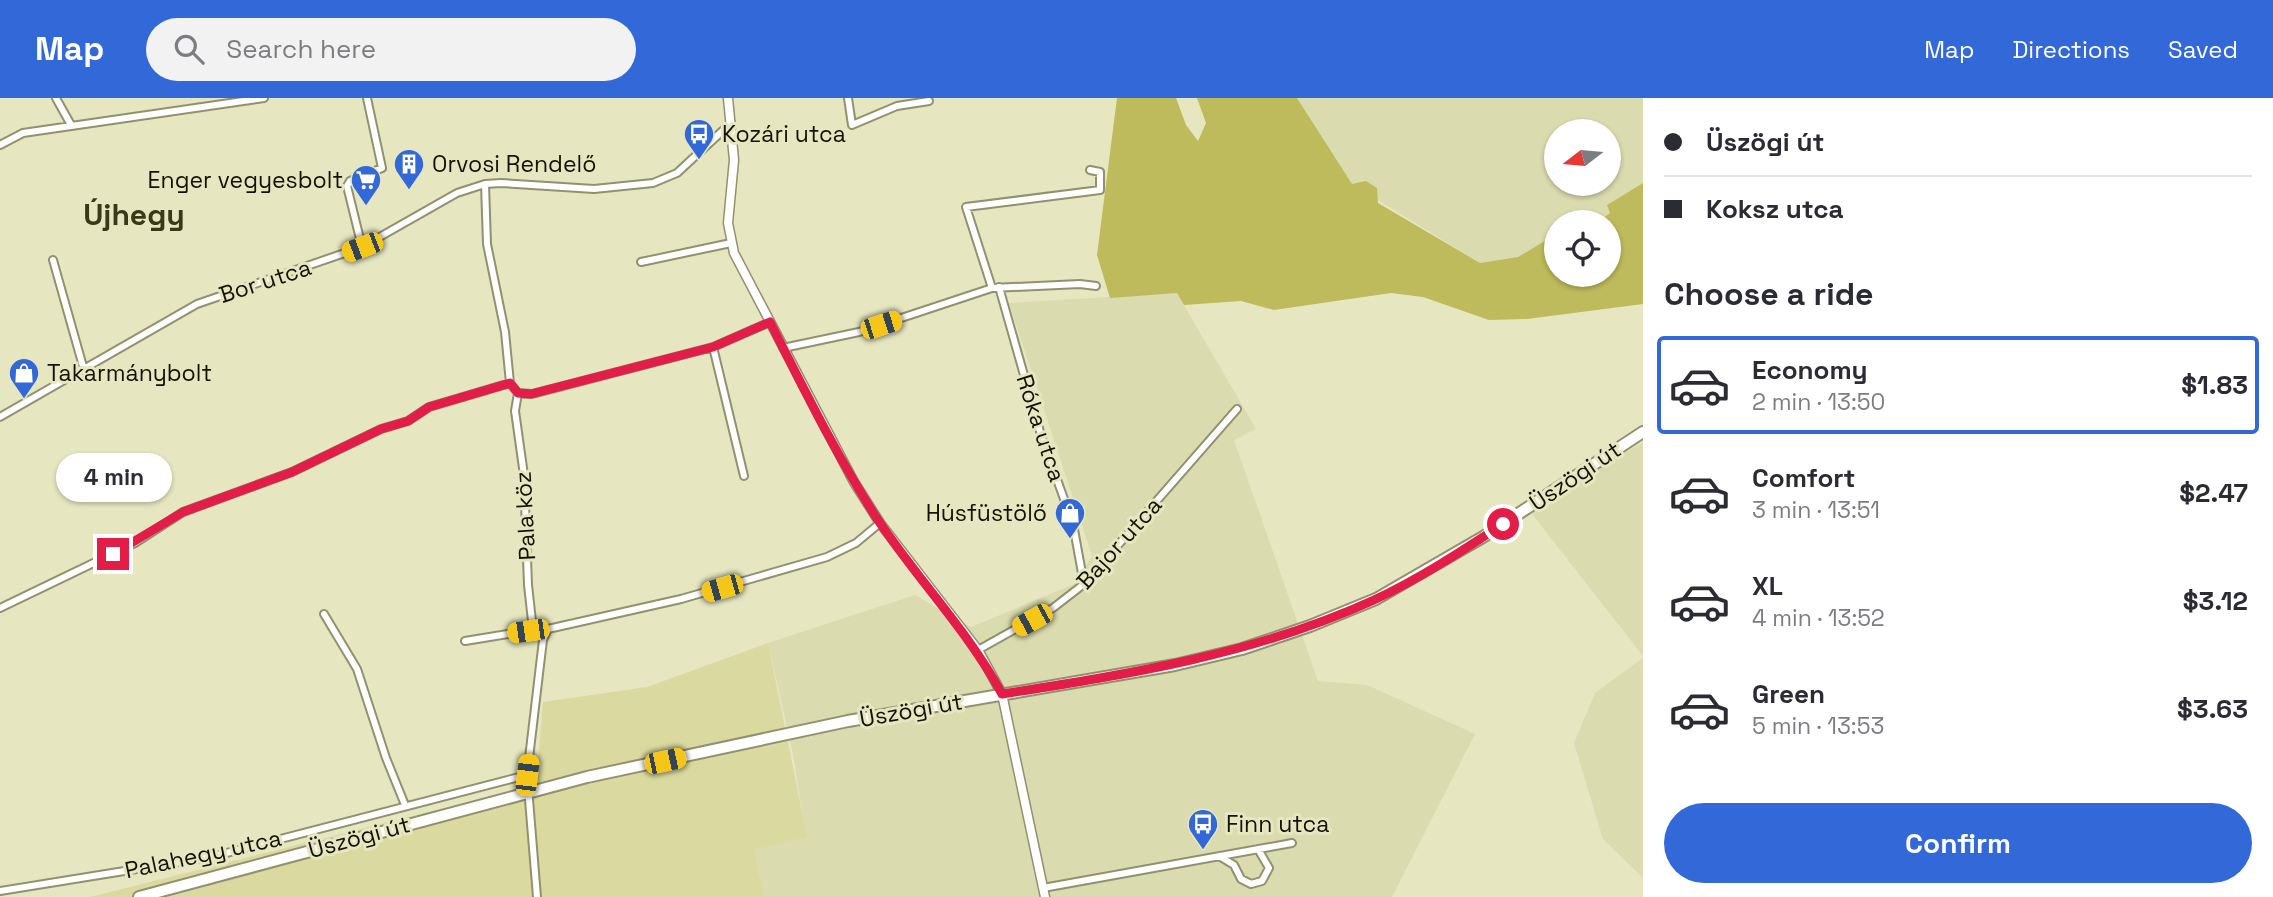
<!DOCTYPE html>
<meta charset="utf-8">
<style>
:root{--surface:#fff;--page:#f2f2f3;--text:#2b2b33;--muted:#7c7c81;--line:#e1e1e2;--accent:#3268d7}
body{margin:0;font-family:"Space Grotesk",sans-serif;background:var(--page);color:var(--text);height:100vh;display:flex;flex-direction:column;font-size:26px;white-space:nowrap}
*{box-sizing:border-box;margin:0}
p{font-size:23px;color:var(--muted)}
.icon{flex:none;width:38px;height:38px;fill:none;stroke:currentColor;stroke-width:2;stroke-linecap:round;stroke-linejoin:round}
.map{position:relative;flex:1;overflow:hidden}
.side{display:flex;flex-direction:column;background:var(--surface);width:630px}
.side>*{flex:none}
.guide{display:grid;align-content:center;height:154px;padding:0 21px;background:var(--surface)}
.needle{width:46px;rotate:254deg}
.tools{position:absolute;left:1544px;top:21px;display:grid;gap:14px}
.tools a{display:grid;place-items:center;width:77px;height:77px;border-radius:50%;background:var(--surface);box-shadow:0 2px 5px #0004;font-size:35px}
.end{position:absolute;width:32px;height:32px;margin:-16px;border:9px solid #e11d48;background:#fff;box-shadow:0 0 0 4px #fff}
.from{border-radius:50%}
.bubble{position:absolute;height:49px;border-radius:24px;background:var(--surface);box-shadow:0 2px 5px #0004;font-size:23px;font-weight:700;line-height:49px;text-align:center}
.car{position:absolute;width:21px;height:42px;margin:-21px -10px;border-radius:9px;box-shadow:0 0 5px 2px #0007;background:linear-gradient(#f5c518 24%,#345 0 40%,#f5c518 0 76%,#345 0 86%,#f5c518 0)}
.guide b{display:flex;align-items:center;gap:24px;height:66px;font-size:26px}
.guide b+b{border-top:2px solid var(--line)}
.guide i{width:18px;height:18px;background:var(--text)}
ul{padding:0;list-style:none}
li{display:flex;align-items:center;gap:21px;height:98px;margin:0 14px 10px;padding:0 7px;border:4px solid transparent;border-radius:7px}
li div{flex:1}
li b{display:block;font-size:26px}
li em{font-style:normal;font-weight:700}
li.active{border-color:var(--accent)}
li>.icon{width:63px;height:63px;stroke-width:1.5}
h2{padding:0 21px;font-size:32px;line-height:84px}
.button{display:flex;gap:14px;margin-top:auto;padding:14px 21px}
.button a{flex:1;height:80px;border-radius:42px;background:var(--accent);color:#fff;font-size:28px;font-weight:700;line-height:80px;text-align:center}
header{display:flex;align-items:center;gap:42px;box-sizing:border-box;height:98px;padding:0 35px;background:var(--accent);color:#fff}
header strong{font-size:33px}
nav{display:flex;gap:38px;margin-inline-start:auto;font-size:24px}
.search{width:490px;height:63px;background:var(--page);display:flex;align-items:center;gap:18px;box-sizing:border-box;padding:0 24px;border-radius:38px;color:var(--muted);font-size:26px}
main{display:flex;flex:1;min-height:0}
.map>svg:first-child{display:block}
.built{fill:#dadbae;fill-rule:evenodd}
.green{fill:#dadaa0}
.forest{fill:#bdbb5b}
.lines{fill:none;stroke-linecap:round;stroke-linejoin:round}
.minor-casing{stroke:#91916e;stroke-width:10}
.tertiary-casing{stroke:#91916e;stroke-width:11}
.primary-casing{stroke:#91916e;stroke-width:14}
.minor{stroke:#fff;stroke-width:6}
.tertiary{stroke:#fff;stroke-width:8}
.primary{stroke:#fff;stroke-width:10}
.route{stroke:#e11d48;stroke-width:9}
.labels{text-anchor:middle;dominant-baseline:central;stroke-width:6;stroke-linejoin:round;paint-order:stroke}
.poi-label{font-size:23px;fill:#121205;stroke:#e6e7c1;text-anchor:start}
.street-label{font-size:23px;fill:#121205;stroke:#e6e7c1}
.district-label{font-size:30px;font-weight:bold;fill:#393919;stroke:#e6e7c1}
</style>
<header>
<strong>Map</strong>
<div class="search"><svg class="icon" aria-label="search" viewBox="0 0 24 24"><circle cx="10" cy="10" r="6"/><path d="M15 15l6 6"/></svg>Search here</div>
<nav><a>Map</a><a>Directions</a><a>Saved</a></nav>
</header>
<main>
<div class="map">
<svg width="1643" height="799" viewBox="0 0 1643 799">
<rect width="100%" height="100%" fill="#e6e7c1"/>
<path class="built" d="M1297 0H1643V85L1607 107 1611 115 1598 124H1556V152L1548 141 1518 159 1480 165 1352 86ZM1556 33H1608V86H1556Z
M1177 195 1256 331 1234 342 1318 583 1367 587 1475 636 1392 799H764L755 752 806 739 793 656 768 545 915 497 971 529 1074 486 1092 458 1009 205Z
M1643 345V558L1532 416 1609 363Z
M1643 560V780L1603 741 1574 645 1595 595Z"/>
<path class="green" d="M768 545 807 739 755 752 764 799H90L536 687 543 604 647 589Z"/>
<path class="forest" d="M1117 0H1176L1186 27 1198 43 1206 25 1197 0H1297L1352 86 1366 83 1377 90 1378 105 1480 165 1518 159 1548 141 1556 152V177H1608V124H1598L1610 115 1607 107 1643 85V206L1527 221 1489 222 1423 199 1391 195 1274 212 1241 203 1184 207 1177 195 1110 200 1097 157Z"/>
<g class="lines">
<g class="minor-casing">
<path id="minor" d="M56 0 71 27
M848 0 852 27 897 8 929 3
M0 47 23 35 264 0
M1090 72 1100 74V92L966 109 992 190 1080 186 1096 188
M485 86 487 146 505 234 510 285
M362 149 347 88 350 83 382 70 367 0
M53 162 84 272
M641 164 731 145
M999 189 1041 337 1073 426 1084 486
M713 249 744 378
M783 250 859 234 992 190
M518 295 515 313 524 377 528 487 532 523 545 536
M0 319 197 206 362 149 457 95 485 86 501 85 594 91 653 85 677 75 731 25
M0 510 135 445 183 414 292 374 381 331 408 323 429 309 510 285 518 295 532 296 713 249 770 224
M324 516 357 571 386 660 405 707
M465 543 538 531
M978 552 1053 510 1084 486 1237 311
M1219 758 1234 767 1241 781 1251 786 1262 783 1269 770 1258 751
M1043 790 1292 745
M0 793 211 759 527 677
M537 799 527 677 543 542 548 531 681 501 827 459 856 445 880 425"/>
</g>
<g class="tertiary-casing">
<path id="tertiary" d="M728 0 734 62 728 125 734 155 854 384 880 425 978 552 1002 596 1045 799"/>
</g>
<g class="primary-casing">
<path id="primary" d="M139 799 587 679 848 623 1175 567 1242 551 1310 528 1376 501 1483 439 1643 334"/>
</g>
<use href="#minor" class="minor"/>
<use href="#tertiary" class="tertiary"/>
<use href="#primary" class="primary"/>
</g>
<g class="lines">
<path class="route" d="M113 456 183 414 292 374 381 331 408 323 429 309 510 285 518 295 531 296 713 249 770 224C804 291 837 359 878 422 918 482 968 533 1002 596 1130 576 1256 556 1374 502 1419 481 1462 453 1503 426"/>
</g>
<defs>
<g id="bus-pin" transform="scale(1.575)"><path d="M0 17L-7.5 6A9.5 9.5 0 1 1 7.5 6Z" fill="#3268d7" stroke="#e6e7c1"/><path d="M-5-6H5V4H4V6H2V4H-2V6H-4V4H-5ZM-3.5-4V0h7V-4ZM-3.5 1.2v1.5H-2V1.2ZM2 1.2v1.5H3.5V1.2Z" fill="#fff"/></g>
<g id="building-pin" transform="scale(1.575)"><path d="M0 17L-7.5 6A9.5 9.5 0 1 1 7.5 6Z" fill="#3268d7" stroke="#e6e7c1"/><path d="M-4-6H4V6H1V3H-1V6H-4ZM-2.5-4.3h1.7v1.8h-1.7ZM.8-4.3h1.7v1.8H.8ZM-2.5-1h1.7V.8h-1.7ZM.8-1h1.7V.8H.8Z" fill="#fff"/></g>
<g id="supermarket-pin" transform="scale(1.575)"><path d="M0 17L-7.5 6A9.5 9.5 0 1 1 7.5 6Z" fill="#3268d7" stroke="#e6e7c1"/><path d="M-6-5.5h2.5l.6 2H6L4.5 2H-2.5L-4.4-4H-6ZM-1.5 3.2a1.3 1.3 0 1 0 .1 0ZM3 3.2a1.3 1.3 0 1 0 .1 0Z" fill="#fff"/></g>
<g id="shop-pin" transform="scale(1.575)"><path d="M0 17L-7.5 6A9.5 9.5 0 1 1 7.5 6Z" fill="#3268d7" stroke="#e6e7c1"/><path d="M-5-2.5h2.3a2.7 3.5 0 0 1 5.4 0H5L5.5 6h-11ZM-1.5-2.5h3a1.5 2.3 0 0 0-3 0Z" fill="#fff"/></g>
</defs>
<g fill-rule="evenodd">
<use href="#bus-pin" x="699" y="36"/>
<use href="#building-pin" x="409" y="66"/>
<use href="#supermarket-pin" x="366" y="82"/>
<use href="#shop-pin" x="24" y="275"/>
<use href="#shop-pin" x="1070" y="415"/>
<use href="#bus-pin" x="1203" y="726"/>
</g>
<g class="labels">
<g class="poi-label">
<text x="722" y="36">Kozári utca</text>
<text x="432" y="66">Orvosi Rendelő</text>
<text x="343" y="82" text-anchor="end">Enger vegyesbolt</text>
<text x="47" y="275">Takarmánybolt</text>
<text x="1047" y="415" text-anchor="end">Húsfüstölő</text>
<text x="1226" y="726">Finn utca</text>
</g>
<g class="street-label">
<text transform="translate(265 183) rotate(-18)">Bor utca</text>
<text transform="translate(1041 330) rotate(72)">Róka utca</text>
<text transform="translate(1575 378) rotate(-34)">Üszögi út</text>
<text transform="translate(525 418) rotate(-93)">Pala köz</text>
<text transform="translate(1119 445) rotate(-48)">Bajor utca</text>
<text transform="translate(911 612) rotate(-10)">Üszögi út</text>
<text transform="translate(359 739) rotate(-15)">Üszögi út</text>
<text transform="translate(203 756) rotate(-12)">Palahegy utca</text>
</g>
<g class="district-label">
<text x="134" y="116">Újhegy</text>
</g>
</g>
</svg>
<div class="tools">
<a><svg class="needle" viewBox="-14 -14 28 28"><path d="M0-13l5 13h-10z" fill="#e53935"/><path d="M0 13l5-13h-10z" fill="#7c7c81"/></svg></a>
<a><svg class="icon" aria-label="locate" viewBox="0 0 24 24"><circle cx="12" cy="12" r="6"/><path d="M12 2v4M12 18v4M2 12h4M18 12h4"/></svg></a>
</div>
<i class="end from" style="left:1503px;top:426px"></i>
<i class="end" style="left:113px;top:456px"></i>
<div class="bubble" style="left:56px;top:355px;width:116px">4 min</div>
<i class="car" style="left:362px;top:149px;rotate:249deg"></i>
<i class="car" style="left:881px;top:227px;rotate:72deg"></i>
<i class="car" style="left:722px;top:490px;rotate:254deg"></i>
<i class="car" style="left:1032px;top:522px;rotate:241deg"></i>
<i class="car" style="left:528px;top:533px;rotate:262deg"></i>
<i class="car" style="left:665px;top:663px;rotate:78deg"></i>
<i class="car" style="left:527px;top:677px;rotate:7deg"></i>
</div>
<section class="side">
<div class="guide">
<b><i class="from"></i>Üszögi út</b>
<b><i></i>Koksz utca</b>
</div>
<h2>Choose a ride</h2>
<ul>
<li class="active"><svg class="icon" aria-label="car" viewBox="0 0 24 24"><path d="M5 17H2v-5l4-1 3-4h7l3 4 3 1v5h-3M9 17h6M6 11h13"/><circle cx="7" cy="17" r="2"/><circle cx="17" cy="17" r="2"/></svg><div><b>Economy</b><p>2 min · 13:50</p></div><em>$1.83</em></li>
<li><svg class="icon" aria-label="car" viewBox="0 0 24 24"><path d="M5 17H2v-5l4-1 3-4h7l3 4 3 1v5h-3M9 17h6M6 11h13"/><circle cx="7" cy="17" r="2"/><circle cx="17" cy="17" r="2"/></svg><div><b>Comfort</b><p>3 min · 13:51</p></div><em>$2.47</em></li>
<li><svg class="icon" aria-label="car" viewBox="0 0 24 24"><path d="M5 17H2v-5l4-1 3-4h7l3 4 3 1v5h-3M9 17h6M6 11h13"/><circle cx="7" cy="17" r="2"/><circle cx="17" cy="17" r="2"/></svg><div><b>XL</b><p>4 min · 13:52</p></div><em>$3.12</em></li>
<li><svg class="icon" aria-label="car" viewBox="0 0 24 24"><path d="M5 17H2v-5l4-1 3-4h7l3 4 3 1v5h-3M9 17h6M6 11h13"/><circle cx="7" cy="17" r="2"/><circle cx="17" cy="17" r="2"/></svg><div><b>Green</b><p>5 min · 13:53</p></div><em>$3.63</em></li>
</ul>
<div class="button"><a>Confirm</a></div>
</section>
</main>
